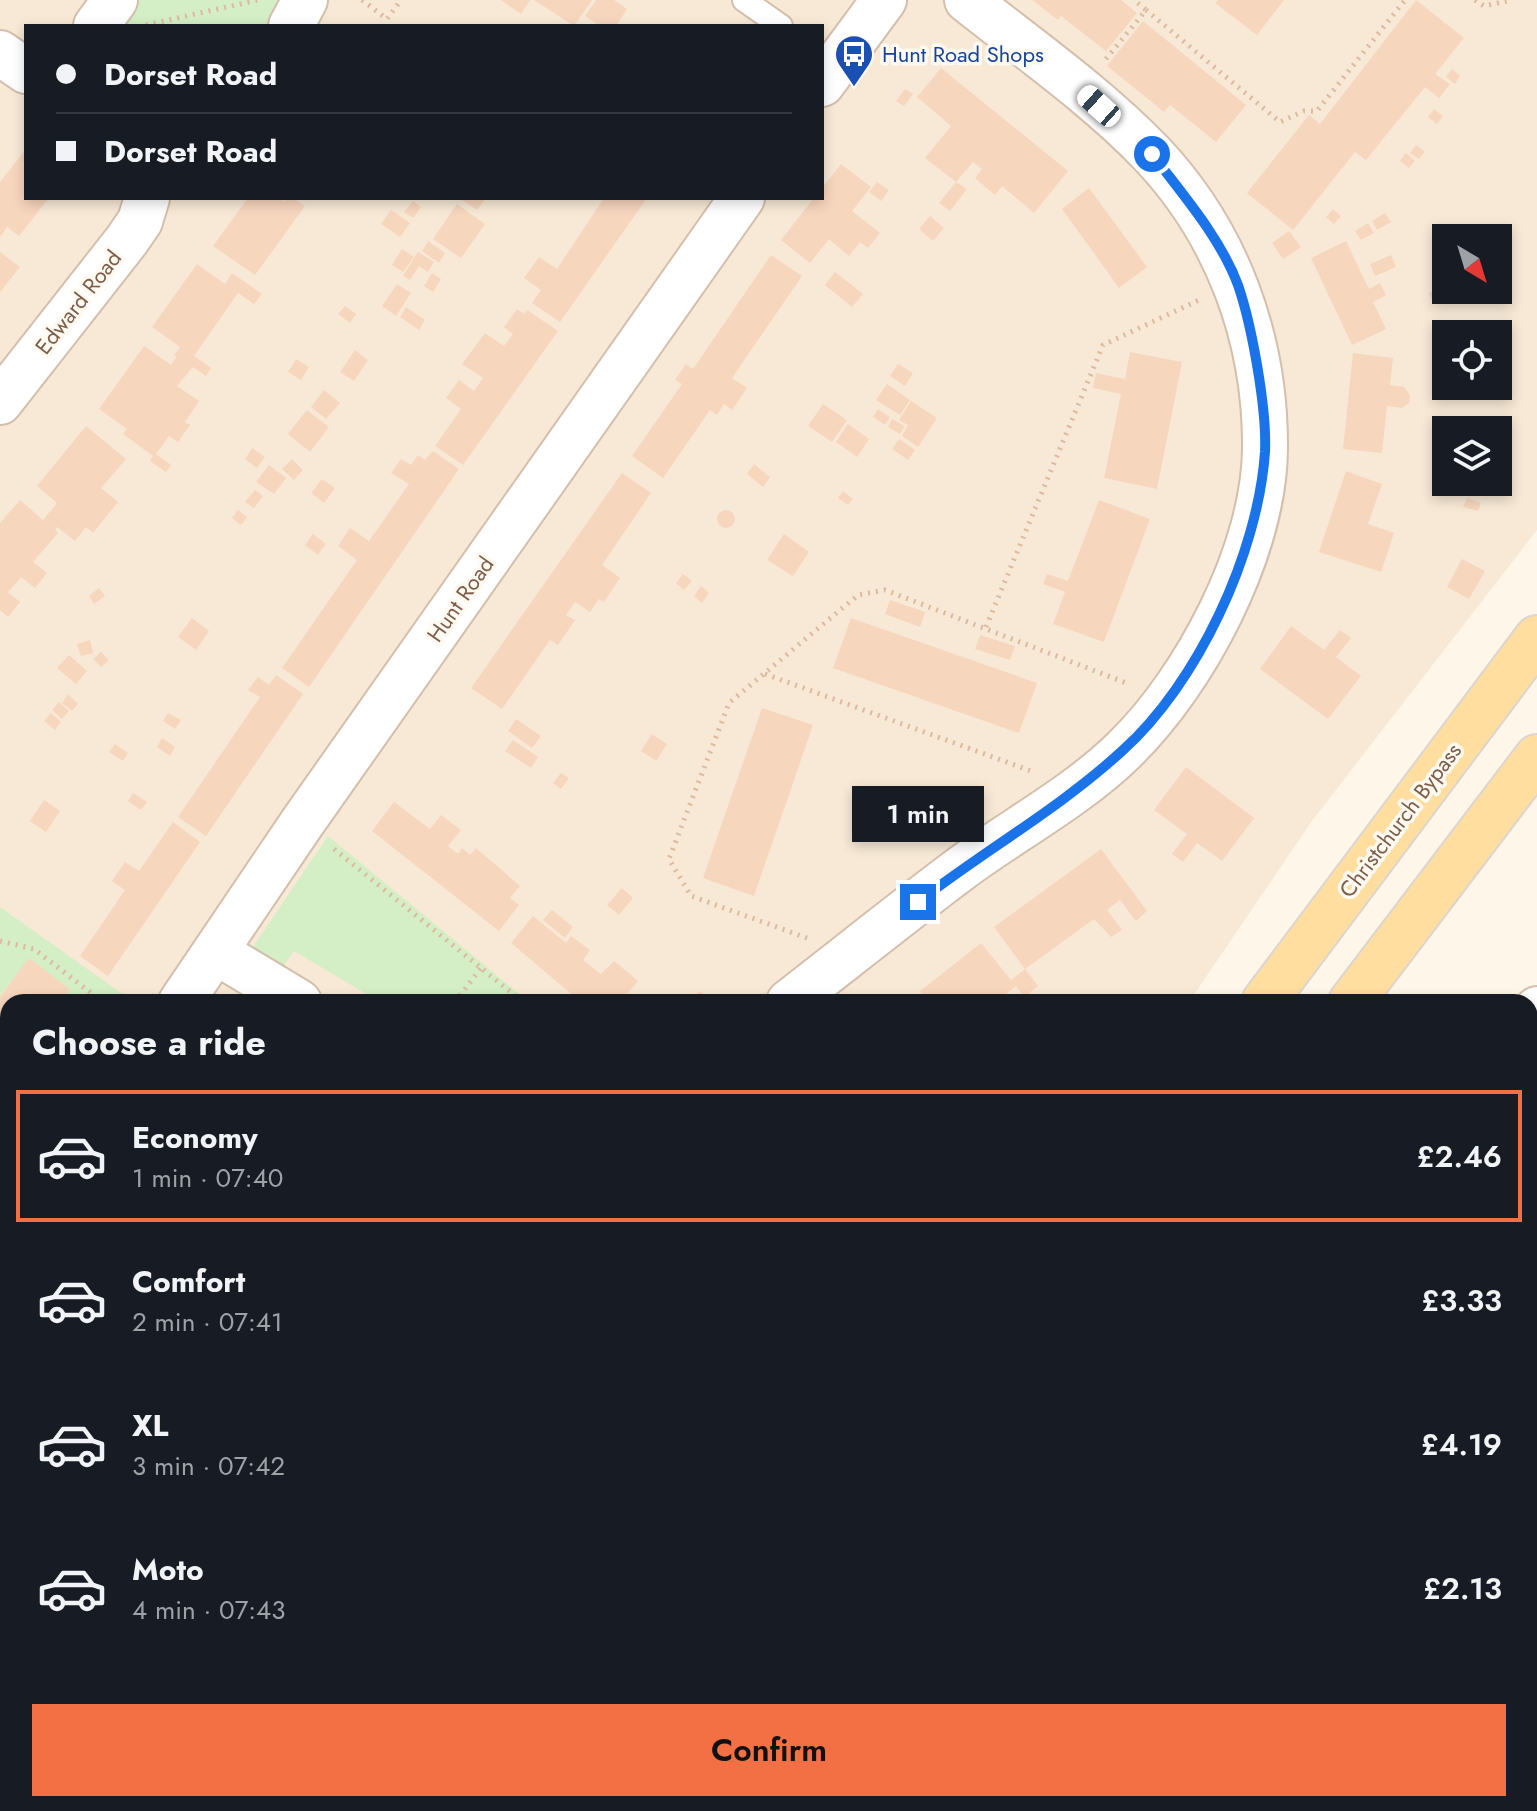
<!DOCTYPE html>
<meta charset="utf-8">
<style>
:root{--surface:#171b24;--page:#242831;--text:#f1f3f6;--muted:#9ea1a6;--line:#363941;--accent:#f37044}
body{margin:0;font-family:Jost,sans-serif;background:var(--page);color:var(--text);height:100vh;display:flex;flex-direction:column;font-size:30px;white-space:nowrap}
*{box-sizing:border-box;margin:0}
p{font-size:26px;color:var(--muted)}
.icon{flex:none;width:44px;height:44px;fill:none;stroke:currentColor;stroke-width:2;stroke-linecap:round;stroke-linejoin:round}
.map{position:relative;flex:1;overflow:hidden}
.sheet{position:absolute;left:0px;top:994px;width:1538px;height:818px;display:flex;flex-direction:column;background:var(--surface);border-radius:24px 24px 0 0;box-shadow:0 4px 12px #0003}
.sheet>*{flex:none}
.top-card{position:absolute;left:24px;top:24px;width:800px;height:176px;border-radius:0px;box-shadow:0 4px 12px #0003;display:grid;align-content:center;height:176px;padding:0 32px;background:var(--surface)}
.needle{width:52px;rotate:142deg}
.fabs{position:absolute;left:1432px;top:224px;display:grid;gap:16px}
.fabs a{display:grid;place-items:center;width:80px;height:80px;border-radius:0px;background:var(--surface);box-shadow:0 4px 12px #0003;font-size:40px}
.end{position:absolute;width:36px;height:36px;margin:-18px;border:10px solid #1a73e8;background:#fff;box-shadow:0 0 0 4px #fff}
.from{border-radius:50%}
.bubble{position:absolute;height:56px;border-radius:0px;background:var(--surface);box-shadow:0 4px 12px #0003;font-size:26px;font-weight:600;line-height:56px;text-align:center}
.car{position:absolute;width:24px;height:48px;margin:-24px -12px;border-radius:10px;box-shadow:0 0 6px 2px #0007;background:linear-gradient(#fff 24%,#345 0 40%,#fff 0 76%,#345 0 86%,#fff 0)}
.top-card b{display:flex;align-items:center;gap:28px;height:76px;font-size:30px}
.top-card b+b{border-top:2px solid var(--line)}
.top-card i{width:20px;height:20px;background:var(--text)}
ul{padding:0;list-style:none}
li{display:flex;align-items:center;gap:24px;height:132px;margin:0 16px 12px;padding:0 16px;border:4px solid transparent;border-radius:0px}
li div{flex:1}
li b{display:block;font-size:30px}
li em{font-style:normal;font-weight:600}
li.on{border-color:var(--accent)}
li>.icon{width:72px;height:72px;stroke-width:1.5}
h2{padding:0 32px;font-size:36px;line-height:96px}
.cta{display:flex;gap:16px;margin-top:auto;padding:16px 32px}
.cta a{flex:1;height:92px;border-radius:0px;background:var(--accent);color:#111;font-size:32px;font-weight:600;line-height:92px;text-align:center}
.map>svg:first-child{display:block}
.residential{fill:#f7e9d6;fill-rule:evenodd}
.green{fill:#d4eec5}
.building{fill:#f7d6be}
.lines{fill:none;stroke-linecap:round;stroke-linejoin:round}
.lane-casing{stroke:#d3bfac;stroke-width:26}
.street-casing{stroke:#d3bfac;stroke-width:48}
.primary-casing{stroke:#ddd5d0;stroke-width:48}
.path{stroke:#ddb9a0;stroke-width:5;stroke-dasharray:2 6;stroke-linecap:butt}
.lane{stroke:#fff;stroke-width:22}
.street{stroke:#fff;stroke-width:44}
.primary{stroke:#ffde9f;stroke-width:44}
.route{stroke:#1a73e8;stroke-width:10}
.labels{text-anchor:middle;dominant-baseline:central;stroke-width:7;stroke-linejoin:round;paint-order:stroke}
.transit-label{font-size:22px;fill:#164399;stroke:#fffaf1;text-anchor:start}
.street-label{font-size:22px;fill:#7c5d49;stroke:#fffaf1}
</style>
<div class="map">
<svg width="1537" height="1811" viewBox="0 0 1537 1811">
<rect width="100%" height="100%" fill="#fef7e9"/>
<path class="residential" d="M0 0H1537V530L1312 821 1189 1002H8V1804H644L640 1811H0ZM26 26H822V198H26ZM1446 238H1498V290H1446ZM1446 334H1498V386H1446ZM1446 430H1498V482H1446Z"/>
<path class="green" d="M133 0H286L273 26H115Z
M328 836 529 1002H380L294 951 277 975 248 954Z
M0 907 128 998 125 1002H61L70 989 29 959 0 996Z
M8 1052V1178L0 1190V1062Z
M8 1310V1743L0 1741V1340L3 1333 0 1323Z
M223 1804H381L380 1811H247Z
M810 1804H997L993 1811H804Z"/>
<path class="building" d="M501 0H530L521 14Z
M534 0H592L574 26Z
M596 0H614L627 9 616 26H600L585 16Z
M1032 0H1121L1137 13 1106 51 1061 16 1058 20Z
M1218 0H1284L1257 35 1215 3Z
M1416 0 1464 38 1435 74 1450 84 1439 98 1425 87 1366 160 1355 152 1293 230 1247 193 1309 115 1320 124Z
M1143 21 1246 105 1216 142 1170 105 1164 112 1107 66Z
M941 68 1068 171 1034 213 1002 186 995 195 975 178 982 169 973 162 956 182 925 158 951 126 917 97Z
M1452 69 1460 76 1455 84 1446 77Z
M905 89 913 94 904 106 896 101Z
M1434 109 1443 116 1437 124 1428 117Z
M1416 145 1425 152 1419 159 1410 153Z
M26 149V198H49L19 236 7 227 0 237V182Z
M1406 153 1415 161 1409 168 1400 161Z
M841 164 871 187 852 211 880 233 868 248 860 242 849 256 829 239 810 263 781 240 814 198H822V188Z
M877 182 889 190 881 201 869 192Z
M956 182 967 189 950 211 939 203Z
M1089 188 1147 267 1119 288 1062 209Z
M248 198H279L284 201 294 198 305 206 255 275 213 246Z
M459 198H486L477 210Z
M604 198H647L560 322 532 303 541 290 524 278 539 257 557 269Z
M413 201 421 207 413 218 404 212Z
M457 204 485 224 461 258 433 239Z
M1333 209 1341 216 1334 224 1326 217Z
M391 210 410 223 400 237 381 224Z
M1385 213 1391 222 1377 230 1372 221Z
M930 216 944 228 933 241 919 229Z
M1368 223 1374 233 1361 240 1355 231Z
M1289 231 1301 247 1283 259 1272 243Z
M428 241 445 253 439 263 422 251Z
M1346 241 1369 289 1380 283 1386 295 1373 302 1386 329 1352 345 1311 258Z
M402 249 414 257 403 272 392 265Z
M0 252 20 267 0 292Z
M418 252 434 262 428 272 419 266 410 280 403 276Z
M771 255 802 276 732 378 747 388 732 410 724 404 717 415 710 410 663 478 632 456 682 384 675 380 686 364 693 369Z
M1391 255 1396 267 1375 276 1370 264Z
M197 264 225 284 232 273 262 294 254 304 238 293 194 356 211 368 206 376 193 367 177 386 199 401 185 422 190 425 178 442 169 436 156 454 171 465 166 472 150 461 153 456 123 434 127 429 99 409 144 346 171 365 177 356 174 355 180 347 152 327Z
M835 272 863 294 852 307 825 285Z
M432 273 441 279 433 292 424 286Z
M397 284 411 293 396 316 382 306Z
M1445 287 1450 299 1434 304 1429 293Z
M345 306 356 314 350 323 338 314Z
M406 307 425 320 419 330 400 317Z
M517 309 524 314 527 310 558 331 463 465 435 446 461 409 446 398 459 380 474 391 483 378 462 364 485 333 504 346 513 334 504 327Z
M355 350 368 360 354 381 340 372Z
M1130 352 1182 362 1157 489 1104 478 1121 394 1093 388 1096 373 1125 379Z
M1353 353 1393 358 1390 385 1404 387 1410 395 1409 403 1402 408 1387 406 1382 453 1343 449Z
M296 359 309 367 301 380 288 372Z
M898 364 913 373 905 386 890 376Z
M887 384 910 400 900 415 876 400Z
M324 390 340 403 326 419 311 407Z
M911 401 937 418 918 447 902 436 908 425 899 420Z
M823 404 847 420 832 442 808 426Z
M878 409 890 417 885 425 873 417Z
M307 410 329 427 310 452 288 434Z
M892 419 905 426 900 434 888 427Z
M848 424 869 439 857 457 836 442Z
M86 426 126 459 101 488 118 502 93 533 86 527 75 541 57 527 55 530 58 533 33 562 47 573 35 588 21 577 8 592 20 602 8 617 0 610V523L20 500 43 520 57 503 37 486Z
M899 439 915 450 908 460 892 449Z
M252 448 265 457 257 468 245 459Z
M433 451 459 469 309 687 282 668 357 560 338 546 350 528 369 541 409 484 391 473 401 459 411 465 418 455 425 460Z
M292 459 303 470 294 480 282 469Z
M754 464 770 477 763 487 747 474Z
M269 465 286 478 274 494 256 482Z
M1346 471 1382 484 1368 524 1394 533 1381 572 1319 552Z
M622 473 651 493 602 565 620 578 604 602 599 599 590 612 575 602 566 615 575 620 558 645 550 640 502 709 471 688Z
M322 479 335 488 324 503 311 493Z
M255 490 263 496 254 508 245 502Z
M843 491 853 499 848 505 838 498Z
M1467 498 1481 503 1478 511 1463 507Z
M1099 500 1150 519 1104 642 1053 624 1065 592 1043 584 1047 574 1068 581Z
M238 510 247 517 241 525 232 518Z
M717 519a9 9 0 1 1 18 0a9 9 0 1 1-18 0Z
M313 534 326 544 318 555 305 545Z
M784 534 809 552 793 576 767 560Z
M1462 559 1485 571 1469 599 1447 587Z
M683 574 692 581 684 590 676 583Z
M701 586 709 593 702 603 694 596Z
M99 588 105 596 94 604 89 596Z
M890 600 925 612 920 627 885 614Z
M192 618 209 631 196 650 178 637Z
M851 618 1037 683 1019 733 833 668Z
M1291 626 1324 650 1340 630 1351 638 1336 657 1361 676 1328 719 1260 669Z
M980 635 1015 646 1010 660 975 649Z
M90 640 93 653 81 656 77 644Z
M101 652 109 660 101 667 93 659Z
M69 655 87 671 76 684 57 668Z
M276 675 303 694 206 836 178 817 260 697 248 690 258 677 269 685Z
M68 694 78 704 72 711 62 703Z
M59 702 69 711 62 719 52 710Z
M762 708 813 725 754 896 703 878Z
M51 713 61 722 55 730 44 721Z
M168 713 181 720 175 729 163 721Z
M516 719 541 736 532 748 508 731Z
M652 734 667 744 656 761 641 751Z
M162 738 175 747 170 756 157 747Z
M513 740 538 757 531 768 505 751Z
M115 744 128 753 123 761 109 752Z
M1186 767 1254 818 1222 861 1197 843 1183 862 1172 854 1187 834 1154 810Z
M561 773 569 778 561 789 553 783Z
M133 793 147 802 141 810 128 801Z
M44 800 60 811 46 832 30 821Z
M394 802 430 829 441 815 461 830 448 846 458 854 462 848 470 855 476 848 520 886 510 898 519 905 499 931 372 831Z
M173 822 200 842 108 976 80 956 125 890 112 881 125 862 139 871Z
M1101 849 1147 911 1136 921 1120 900 1107 910 1122 930 1111 937 1094 919 1025 969 1038 986 1024 997 1016 986 996 1002H929L920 991 981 943 1011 980 1025 969 994 927Z
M622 888 633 898 619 915 607 905Z
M552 910 573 927 565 938 543 920Z
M533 916 566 943 571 936 590 950 583 960 601 974 614 961 638 981 626 995 634 1002H581L511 943Z
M29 958 70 989 61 1002H8V1052L0 1062V997Z
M700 991 711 1002H697L693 998Z
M8 1594V1695L0 1697V1596Z
M0 1741 8 1743V1763L0 1761Z
M97 1804H119L135 1811H94Z"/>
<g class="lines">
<g class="lane-casing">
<path id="lane" d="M744 0 781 26"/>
</g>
<g class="street-casing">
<path id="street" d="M96 26 115 0
M291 26 305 0
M0 53 26 71
M822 84 884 0
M0 402 127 240 140 221 147 198
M216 952 299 1002
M181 1002 302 823 742 198
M789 1002C847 957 904 911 963 867 1015 829 1077 796 1124 750 1195 681 1264 551 1265 449 1266 339 1227 233 1151 153 1096 96 1029 49 967 0
M1530 1018 1537 1009
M0 1256 8 1241
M413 1811 415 1804
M1026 1811 1030 1804"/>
</g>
<g class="primary-casing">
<path id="primary" d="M1264 1002 1537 638
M1351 1002 1537 757
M673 1811 679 1804
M760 1811 766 1804"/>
</g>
<path class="path" d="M362 0 387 19 401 0
M1475 0 1484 6 1512 0
M1146 10 1280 122 1304 111H1317L1405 0
M146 25 258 0
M1106 59 1146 10 1134 0
M986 627 1103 345 1199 300
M765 674 1034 772
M334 849 523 1002
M807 938 691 896 669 859 729 703 858 595 885 590 1129 684
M0 941 34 949 103 1002
M455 1002 481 968
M0 1563 8 1561
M0 1704 8 1702"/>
<use href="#lane" class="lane"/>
<use href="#street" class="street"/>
<use href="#primary" class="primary"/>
</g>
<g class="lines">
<path class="route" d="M918 902C984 851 1060 808 1122 751 1198 683 1258 553 1265 452 1267 409 1252 326 1238 285 1220 237 1183 195 1152 154"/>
</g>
<defs>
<g id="bus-pin" transform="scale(2)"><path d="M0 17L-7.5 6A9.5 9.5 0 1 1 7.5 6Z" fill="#1a4fb4" stroke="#fffaf1"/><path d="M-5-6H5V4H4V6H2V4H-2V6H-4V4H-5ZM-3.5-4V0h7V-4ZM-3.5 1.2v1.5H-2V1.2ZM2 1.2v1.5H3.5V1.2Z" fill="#fff"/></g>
</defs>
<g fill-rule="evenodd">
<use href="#bus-pin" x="854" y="54"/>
</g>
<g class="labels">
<g class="transit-label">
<text x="882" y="54">Hunt Road Shops</text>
</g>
<g class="street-label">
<text transform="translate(78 302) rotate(-52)">Edward Road</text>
<text transform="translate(460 599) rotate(-55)">Hunt Road</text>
<text transform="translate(1400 820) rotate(-53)">Christchurch Bypass</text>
</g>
</g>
</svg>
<div class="fabs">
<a><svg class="needle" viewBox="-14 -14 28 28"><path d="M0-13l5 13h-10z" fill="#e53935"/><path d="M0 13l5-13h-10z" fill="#9ea1a6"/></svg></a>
<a><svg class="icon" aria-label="locate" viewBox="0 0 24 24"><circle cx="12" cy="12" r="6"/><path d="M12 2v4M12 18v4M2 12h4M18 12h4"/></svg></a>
<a><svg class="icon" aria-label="layers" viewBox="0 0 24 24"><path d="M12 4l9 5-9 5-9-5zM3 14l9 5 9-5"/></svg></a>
</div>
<i class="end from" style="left:1152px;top:154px"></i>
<i class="end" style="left:918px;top:902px"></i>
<div class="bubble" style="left:852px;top:786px;width:132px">1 min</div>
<i class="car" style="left:1099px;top:106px;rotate:312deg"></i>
<div class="top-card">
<b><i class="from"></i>Dorset Road</b>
<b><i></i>Dorset Road</b>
</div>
<section class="sheet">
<h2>Choose a ride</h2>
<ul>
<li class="on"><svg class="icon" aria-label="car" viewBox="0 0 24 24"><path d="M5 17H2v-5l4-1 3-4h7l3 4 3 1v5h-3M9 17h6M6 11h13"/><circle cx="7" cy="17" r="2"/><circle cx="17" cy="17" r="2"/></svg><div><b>Economy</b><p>1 min · 07:40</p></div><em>£2.46</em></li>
<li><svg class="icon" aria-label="car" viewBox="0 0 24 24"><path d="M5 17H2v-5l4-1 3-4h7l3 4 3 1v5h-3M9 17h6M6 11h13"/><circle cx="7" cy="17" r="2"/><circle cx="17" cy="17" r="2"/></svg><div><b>Comfort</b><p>2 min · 07:41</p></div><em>£3.33</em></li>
<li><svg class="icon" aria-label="car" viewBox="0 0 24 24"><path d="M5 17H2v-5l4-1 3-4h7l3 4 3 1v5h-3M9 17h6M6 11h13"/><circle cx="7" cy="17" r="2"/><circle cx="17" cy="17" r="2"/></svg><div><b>XL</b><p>3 min · 07:42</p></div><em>£4.19</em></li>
<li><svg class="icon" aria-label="car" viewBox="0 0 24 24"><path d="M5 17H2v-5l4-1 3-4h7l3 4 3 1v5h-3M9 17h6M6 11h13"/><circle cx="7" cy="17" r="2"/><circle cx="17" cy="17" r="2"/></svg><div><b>Moto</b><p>4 min · 07:43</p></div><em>£2.13</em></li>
</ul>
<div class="cta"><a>Confirm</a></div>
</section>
</div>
